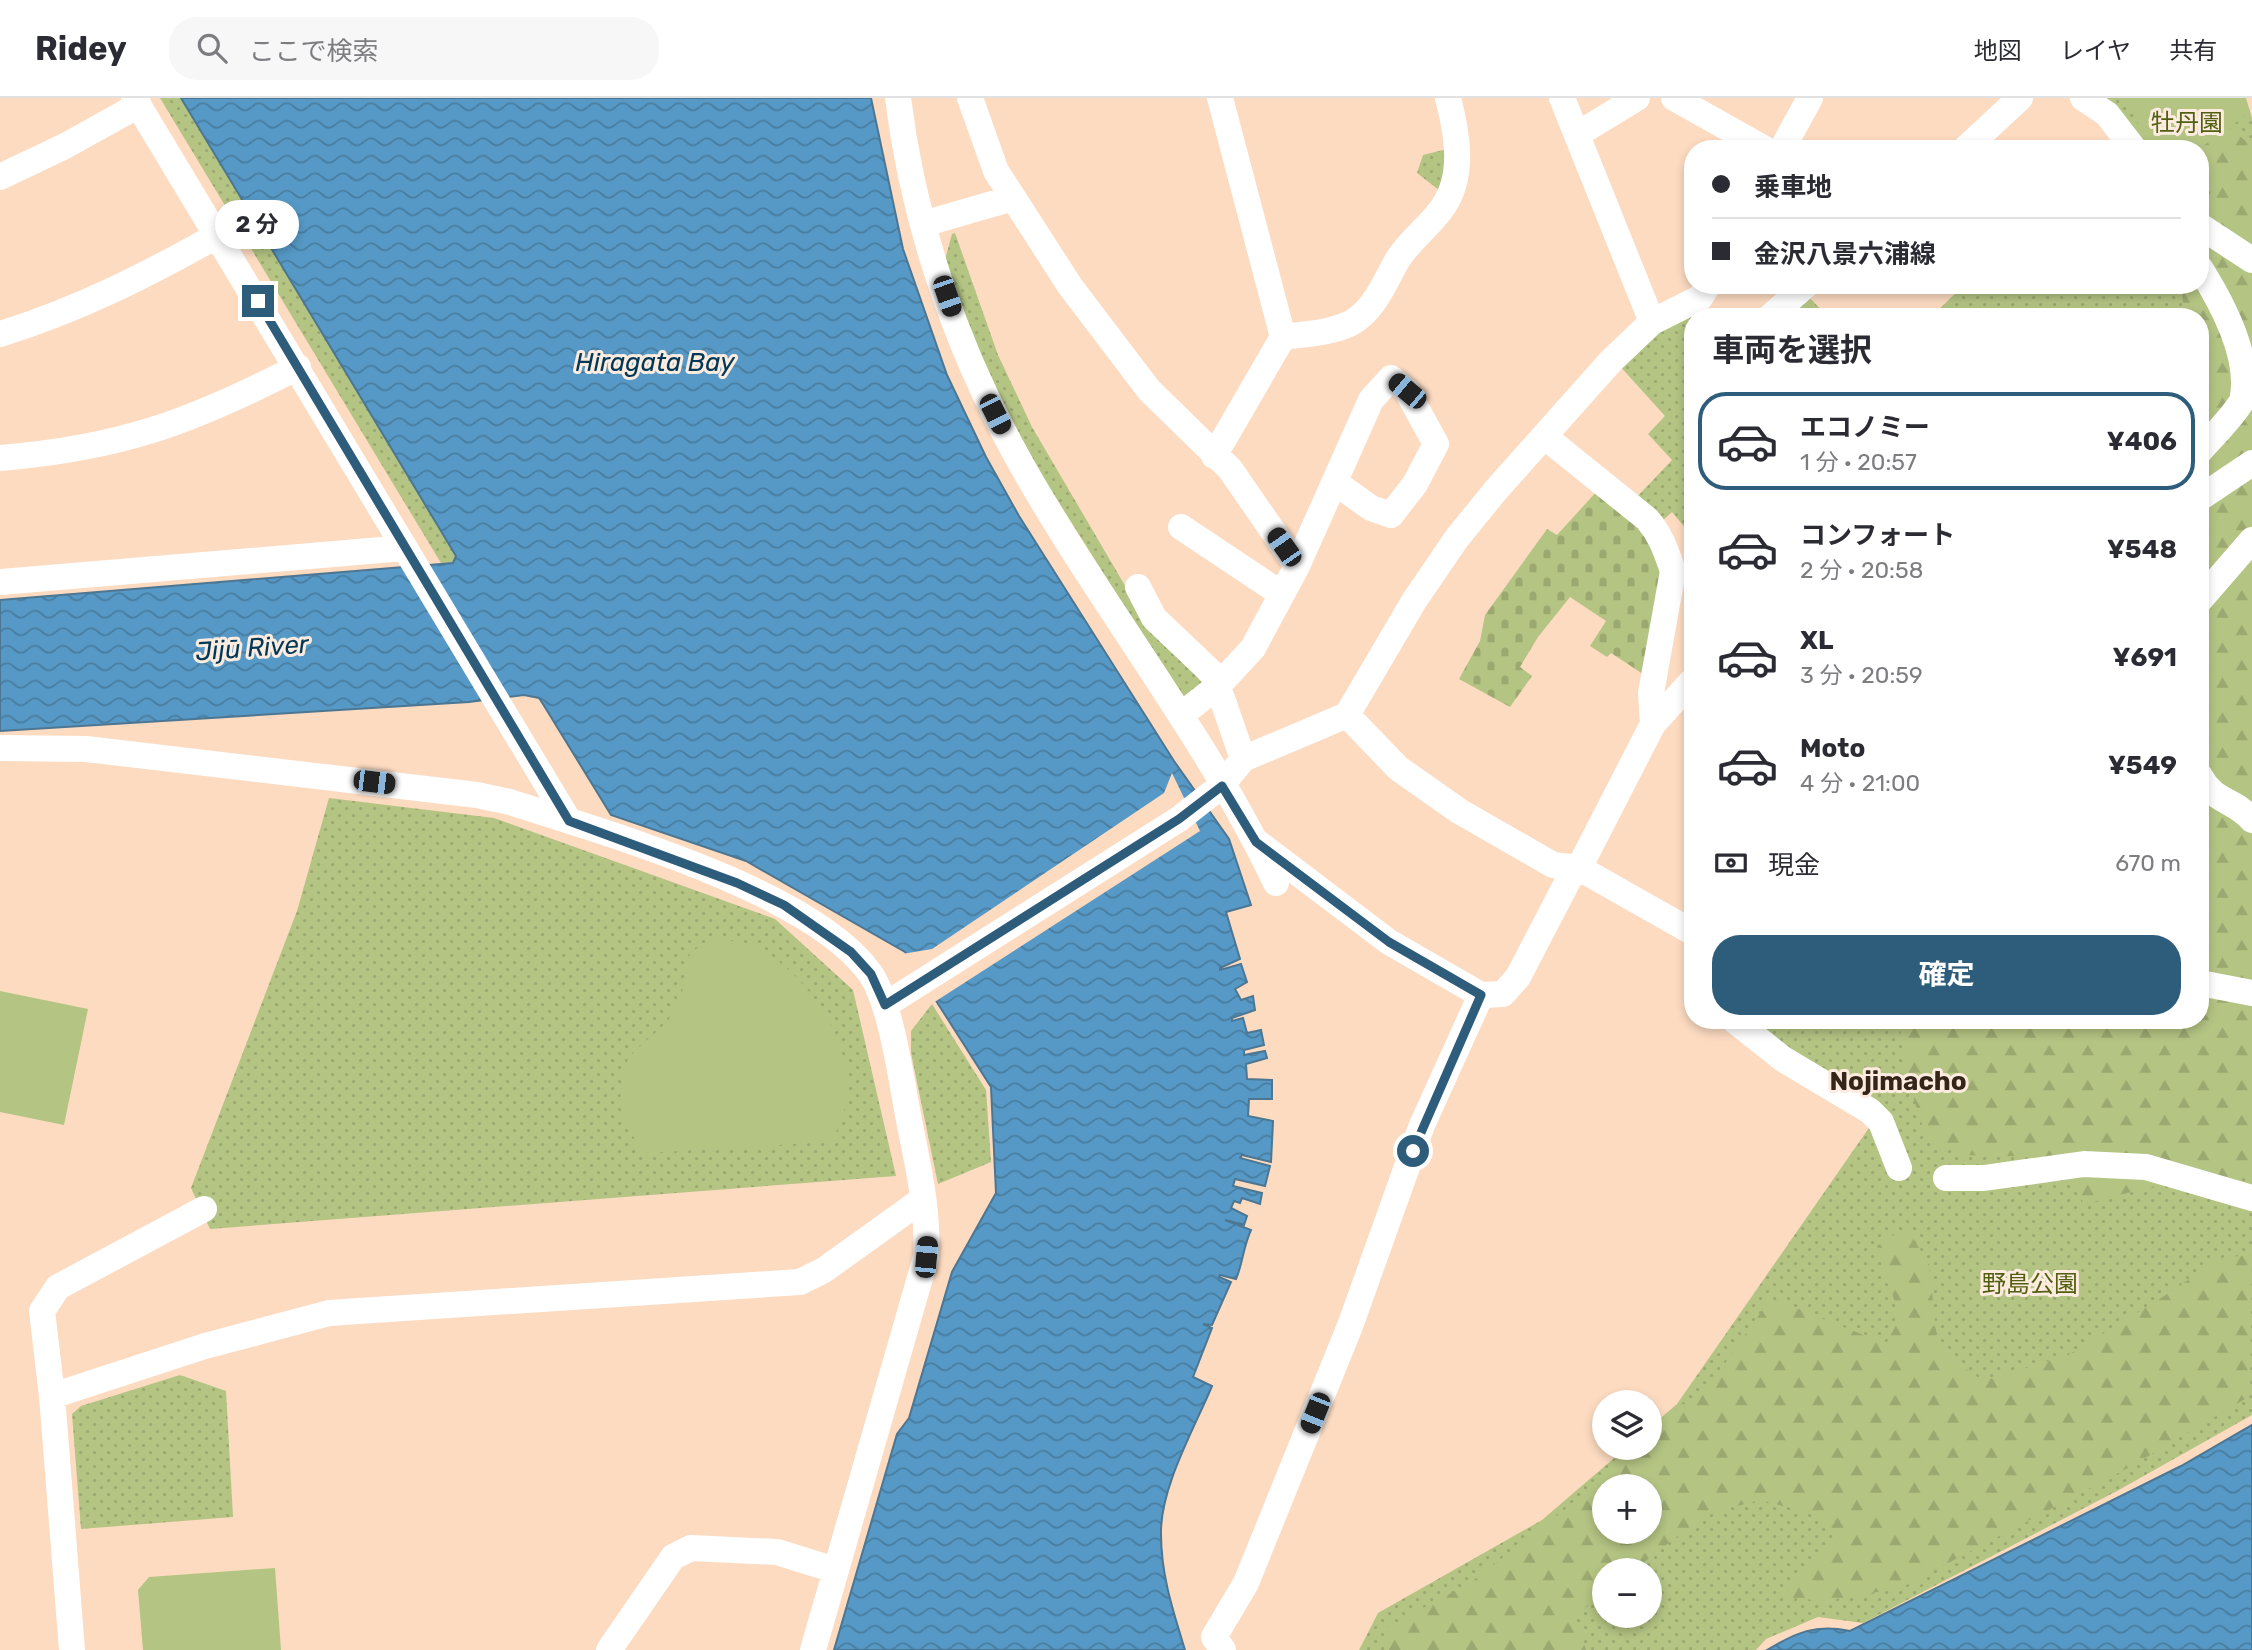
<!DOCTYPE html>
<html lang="ja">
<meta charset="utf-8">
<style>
:root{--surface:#fff;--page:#f7f7f7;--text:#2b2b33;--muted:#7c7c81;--line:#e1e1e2;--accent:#2e5c7b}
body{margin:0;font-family:Rubik,"Noto Sans JP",sans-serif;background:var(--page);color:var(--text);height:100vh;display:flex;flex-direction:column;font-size:26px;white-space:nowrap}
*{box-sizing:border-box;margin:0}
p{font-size:23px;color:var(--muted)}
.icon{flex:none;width:38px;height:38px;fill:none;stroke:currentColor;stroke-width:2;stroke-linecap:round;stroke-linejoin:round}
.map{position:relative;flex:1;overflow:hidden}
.side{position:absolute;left:1684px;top:210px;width:525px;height:721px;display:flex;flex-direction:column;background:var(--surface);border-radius:28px;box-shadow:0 4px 10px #0003}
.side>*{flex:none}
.banner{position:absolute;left:1684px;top:42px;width:525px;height:154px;border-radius:28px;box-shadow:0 4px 10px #0003;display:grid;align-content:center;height:154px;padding:0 28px;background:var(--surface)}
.buttons{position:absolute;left:1592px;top:1292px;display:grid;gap:14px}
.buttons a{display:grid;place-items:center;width:70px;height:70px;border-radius:50%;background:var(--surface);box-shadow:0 4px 10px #0003;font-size:35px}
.end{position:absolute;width:32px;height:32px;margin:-16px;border:9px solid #2e5c7b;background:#fff;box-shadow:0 0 0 4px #fff}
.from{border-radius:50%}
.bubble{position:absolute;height:49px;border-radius:24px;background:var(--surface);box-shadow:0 4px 10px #0003;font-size:23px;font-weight:700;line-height:49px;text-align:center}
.car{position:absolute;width:21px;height:42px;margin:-21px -10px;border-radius:9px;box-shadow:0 0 5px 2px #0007;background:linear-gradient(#222 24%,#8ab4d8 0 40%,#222 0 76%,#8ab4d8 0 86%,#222 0)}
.banner b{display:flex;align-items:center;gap:24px;height:66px;font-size:26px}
.banner b+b{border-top:2px solid var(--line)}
.banner i{width:18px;height:18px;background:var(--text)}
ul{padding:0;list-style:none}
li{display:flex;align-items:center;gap:21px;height:98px;margin:0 14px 10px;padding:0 14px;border:4px solid transparent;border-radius:28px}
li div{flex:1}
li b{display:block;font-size:26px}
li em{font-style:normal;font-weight:700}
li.on{border-color:var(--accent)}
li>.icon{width:63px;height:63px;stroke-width:1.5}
h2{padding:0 28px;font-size:32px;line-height:84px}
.pay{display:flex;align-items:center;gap:18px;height:77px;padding:0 28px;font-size:26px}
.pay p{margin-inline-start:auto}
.button{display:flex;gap:14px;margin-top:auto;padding:14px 28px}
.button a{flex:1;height:80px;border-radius:28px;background:var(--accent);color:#fff;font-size:28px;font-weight:700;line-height:80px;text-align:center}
header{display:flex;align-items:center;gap:42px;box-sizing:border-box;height:98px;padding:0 35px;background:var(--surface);border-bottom:2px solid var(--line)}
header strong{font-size:33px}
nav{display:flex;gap:38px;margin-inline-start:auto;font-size:24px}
.search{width:490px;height:63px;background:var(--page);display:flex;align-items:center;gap:18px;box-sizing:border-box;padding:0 24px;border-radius:28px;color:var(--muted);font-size:26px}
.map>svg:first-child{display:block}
.grass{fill:url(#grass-dots);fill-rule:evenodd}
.forest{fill:url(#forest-firs);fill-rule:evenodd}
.cemetery{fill:url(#cemetery-stones)}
.garden{fill:#b4c483}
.water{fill:url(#water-waves);stroke:#4c7692;stroke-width:2}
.pier{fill:#fcdbc1}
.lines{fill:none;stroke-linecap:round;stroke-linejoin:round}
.minor{stroke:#fff;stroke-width:26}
.route{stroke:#2e5c7b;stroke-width:9}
.labels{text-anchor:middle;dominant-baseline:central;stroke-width:6;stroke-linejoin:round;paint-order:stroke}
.park-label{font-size:24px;fill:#515f10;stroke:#fcebde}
.water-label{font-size:26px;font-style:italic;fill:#003857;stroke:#fcebde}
.neighbourhood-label{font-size:26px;font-weight:bold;fill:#342518;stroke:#fcebde}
</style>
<header>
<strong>Ridey</strong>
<div class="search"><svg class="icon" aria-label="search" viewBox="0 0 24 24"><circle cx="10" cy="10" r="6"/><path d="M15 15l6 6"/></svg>ここで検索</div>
<nav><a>地図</a><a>レイヤ</a><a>共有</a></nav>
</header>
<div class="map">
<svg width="2252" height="1552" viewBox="0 0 2252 1552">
<defs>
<pattern id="grass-dots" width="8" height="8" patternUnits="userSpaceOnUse" patternTransform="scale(1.75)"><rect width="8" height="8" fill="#b4c483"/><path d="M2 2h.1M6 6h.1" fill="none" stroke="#9ba870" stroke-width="1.8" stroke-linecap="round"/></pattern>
<pattern id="forest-firs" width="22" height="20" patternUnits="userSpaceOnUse" patternTransform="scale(1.75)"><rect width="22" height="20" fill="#b4c483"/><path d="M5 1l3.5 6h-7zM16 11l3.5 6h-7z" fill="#9ba870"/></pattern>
<pattern id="cemetery-stones" width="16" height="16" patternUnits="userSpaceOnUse" patternTransform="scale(1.75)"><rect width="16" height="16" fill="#b4c483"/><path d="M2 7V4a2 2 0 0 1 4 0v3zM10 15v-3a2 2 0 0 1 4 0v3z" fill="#9ba870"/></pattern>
<pattern id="water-waves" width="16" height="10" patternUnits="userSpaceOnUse" patternTransform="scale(1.75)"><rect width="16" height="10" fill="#5699c6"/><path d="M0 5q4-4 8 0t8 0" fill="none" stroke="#487da0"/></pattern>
</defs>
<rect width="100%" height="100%" fill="#fcdbc1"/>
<path class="grass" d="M160 0H187L461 455 457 464 441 465Z
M2101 0H2246L2252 20V1317L2117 1393 1863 1525 1818 1519 1766 1541 1756 1552H1359L1378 1515 1542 1422 1627 1349H1650V1329L1677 1306 1880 1014 1743 922H2200V219H1931L1964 187H2200V51H2142ZM1605 1388H1650V1433H1605ZM1605 1472H1650V1517H1605Z
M1447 51 1446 75 1439 92 1417 75 1423 57Z
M955 135 998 257 1032 329 1127 491 1202 585 1182 600 1039 373 985 270 945 162 952 136Z
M1806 196 1828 219H1780Z
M1700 212 1705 219H1692V438L1672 414 1661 424 1634 402 1672 362 1648 336 1665 318 1618 266 1657 231Z
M329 700 494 720 775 821 853 892 896 1078 210 1131 191 1090 297 813Z
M932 906 986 992 991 1064 938 1086 911 955V933Z
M180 1277 226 1293 233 1419 81 1431 72 1316 81 1308Z"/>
<path class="forest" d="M2196 3 2252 48V1082C2211 1069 2127 1096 2084 1106L2056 1059 1961 1057 1927 1041 1906 978 1899 922H2200V219H2185L2181 187H2200V125L2214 86 2200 88V51H2154Z
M1906 1129 1929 1166 1938 1251 1983 1283 2068 1257 2169 1195 2220 1160 2252 1157 2250 1298 2128 1370 1901 1490 1823 1503 1784 1499 1800 1476 1843 1439 1814 1416 1760 1402 1706 1416 1634 1472H1605V1495L1574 1519 1586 1552H1385L1386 1530 1470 1485 1581 1399 1630 1349H1650V1330L1709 1288 1771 1200 1886 1246 1900 1220 1877 1148ZM1605 1388H1650V1433H1605Z"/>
<path class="cemetery" d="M1598 392 1649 430 1666 468 1646 578 1611 555 1607 559 1590 548 1606 523 1570 499 1538 539 1520 569 1532 578 1510 609 1459 581 1480 543 1485 517 1547 431 1557 437Z"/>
<path class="garden" d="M2125 0H2244L2249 15 2199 51H2151Z
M718 841C731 843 748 844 759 850 820 884 876 979 830 1044L645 1055C623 1031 609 982 633 955 648 939 667 929 677 908 695 871 669 857 718 841Z
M0 893 88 911 64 1027 0 1014Z
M275 1470 281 1552H143L138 1492 149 1479Z"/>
<path class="water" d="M181 0H871L903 151 947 277 986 359 1019 418 1174 663 1229 741 1251 807 1226 814 1240 861 1220 870V872L1241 866 1247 884 1235 891 1241 902 1253 898 1255 912 1232 920V923L1243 920 1247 935 1261 932 1264 947 1244 952V957L1265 953 1267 960 1246 966 1247 981 1272 982V1001H1249L1248 1018 1273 1023 1271 1064 1242 1057 1240 1060 1270 1068 1265 1088 1235 1081 1233 1088 1262 1095 1260 1106 1242 1100 1240 1105 1234 1103 1231 1110 1247 1118 1244 1127 1225 1122 1251 1132C1243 1149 1243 1165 1236 1181L1220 1177 1219 1179 1231 1184 1212 1227 1203 1226 1212 1230 1193 1279 1212 1288C1194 1331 1160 1390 1161 1436 1161 1477 1173 1513 1185 1552H834L897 1336 909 1320 952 1174 996 1095 991 989 905 854 746 763 611 717 543 606 539 600 524 597 469 604 0 633V502L453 465 456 458Z
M2252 1327V1552H1767C1797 1534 1815 1526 1850 1533L2181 1368Z"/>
<path class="pier" d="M1172 675 1200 733 933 905 902 856 932 851 1164 695Z"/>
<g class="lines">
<path class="minor" d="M134 0 569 723
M898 0C913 123 955 246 1015 355 1096 502 1204 633 1276 785
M970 0 996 73 1070 188 1149 292 1230 371 1297 468
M1220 0 1283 239
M1562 0 1652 224
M1674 0 1765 51
M2083 0 2107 16 2134 51
M1578 36 1637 0
M1782 51 1810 0
M1965 51 2020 0
M0 79 65 48 139 7
M923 126 1013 100
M2200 128 2252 162
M2200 170C2222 205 2252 261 2242 303 2231 321 2213 338 2200 353
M1770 219 1806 187
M0 236C78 212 147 177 218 137
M1544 338 1647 421C1661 437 1666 453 1673 473L1651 595 1653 626
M1214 358 1283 239C1306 236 1331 235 1351 225 1375 212 1385 183 1398 161 1411 141 1430 128 1443 109 1465 77 1457 35 1448 0
M0 360C121 350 191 324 298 269
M2200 400 2252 365
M1181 429 1280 495
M0 484 405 450
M1138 489 1154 520 1214 577 1243 661
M2200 502 2252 442
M1181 617 1218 588 1253 550 1297 468 1371 302 1391 280 1407 293 1436 346 1415 386 1391 417 1371 410 1336 385
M1347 617 1398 670 1459 713 1553 767 1579 770 1692 834
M0 650 86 651 477 697 510 704C606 735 811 793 870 875 891 905 901 980 908 1017 917 1064 929 1112 926 1159L813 1552
M2200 678C2213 704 2236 702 2252 722
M1579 770 1653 626 1692 583
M2200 885 2252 895
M1481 897 1503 896 1518 879 1570 779 1571 769
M885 907 1179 721 1221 688 1243 661 1347 617 1414 503 1457 440 1496 392 1611 263 1652 224 1700 200 1708 187
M1734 922 1783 961 1870 1013 1881 1024 1899 1070
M1946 1080H1984L2084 1066 2146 1069 2252 1100
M52 1298 42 1213 58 1189 204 1111
M72 1552 52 1298 205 1248 329 1215 800 1184 824 1172 923 1101
M609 1552 673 1459 691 1450 777 1454 835 1472
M1223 1552 1214 1539 1246 1485 1350 1228 1422 1027 1481 897 1389 844 1257 744"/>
</g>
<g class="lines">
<path class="route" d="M258 203 569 723 737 785 784 807 851 854 871 876 885 907 1179 721 1222 688 1256 744 1389 844 1481 897 1413 1053"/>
</g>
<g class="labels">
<g class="park-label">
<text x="2187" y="25">牡丹園</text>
<text x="2030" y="1186">野島公園</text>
</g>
<g class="water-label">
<text x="655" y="264">Hiragata Bay</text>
<text transform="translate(252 550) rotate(-4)">Jijū River</text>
</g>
<g class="neighbourhood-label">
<text x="1898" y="983">Nojimacho</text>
</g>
</g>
</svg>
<div class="buttons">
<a><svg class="icon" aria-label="layers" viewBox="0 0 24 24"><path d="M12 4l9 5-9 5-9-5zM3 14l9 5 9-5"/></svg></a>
<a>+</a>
<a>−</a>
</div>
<i class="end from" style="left:1413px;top:1053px"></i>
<i class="end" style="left:258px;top:203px"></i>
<div class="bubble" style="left:215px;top:102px;width:84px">2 分</div>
<i class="car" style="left:947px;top:198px;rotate:161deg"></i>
<i class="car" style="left:1407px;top:293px;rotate:310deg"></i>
<i class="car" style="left:995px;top:316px;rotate:153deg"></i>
<i class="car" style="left:1284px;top:449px;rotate:325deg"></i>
<i class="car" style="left:374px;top:684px;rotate:97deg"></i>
<i class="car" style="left:926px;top:1159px;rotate:5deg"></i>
<i class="car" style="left:1315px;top:1315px;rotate:202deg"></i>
<div class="banner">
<b><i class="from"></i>乗車地</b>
<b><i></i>金沢八景六浦線</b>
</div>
<section class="side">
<h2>車両を選択</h2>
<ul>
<li class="on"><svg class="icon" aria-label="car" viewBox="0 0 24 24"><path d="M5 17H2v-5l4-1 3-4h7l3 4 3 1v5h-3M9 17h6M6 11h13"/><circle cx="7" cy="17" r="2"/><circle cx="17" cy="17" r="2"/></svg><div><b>エコノミー</b><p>1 分 · 20:57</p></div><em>¥406</em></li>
<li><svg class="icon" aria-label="car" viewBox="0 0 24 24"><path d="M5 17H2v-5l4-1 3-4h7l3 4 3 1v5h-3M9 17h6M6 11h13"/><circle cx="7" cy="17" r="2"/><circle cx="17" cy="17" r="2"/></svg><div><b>コンフォート</b><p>2 分 · 20:58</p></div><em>¥548</em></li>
<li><svg class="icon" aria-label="car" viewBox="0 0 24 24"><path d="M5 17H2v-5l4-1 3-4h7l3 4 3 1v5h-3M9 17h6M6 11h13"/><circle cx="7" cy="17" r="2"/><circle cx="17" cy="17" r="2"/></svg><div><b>XL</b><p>3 分 · 20:59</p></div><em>¥691</em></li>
<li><svg class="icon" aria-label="car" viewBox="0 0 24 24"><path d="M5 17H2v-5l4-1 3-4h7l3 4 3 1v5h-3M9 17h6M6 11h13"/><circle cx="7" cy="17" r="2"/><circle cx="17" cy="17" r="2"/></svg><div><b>Moto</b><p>4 分 · 21:00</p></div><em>¥549</em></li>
</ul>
<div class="pay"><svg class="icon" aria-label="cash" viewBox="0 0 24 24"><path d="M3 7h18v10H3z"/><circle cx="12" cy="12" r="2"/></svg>現金<p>670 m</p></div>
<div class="button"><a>確定</a></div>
</section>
</div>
